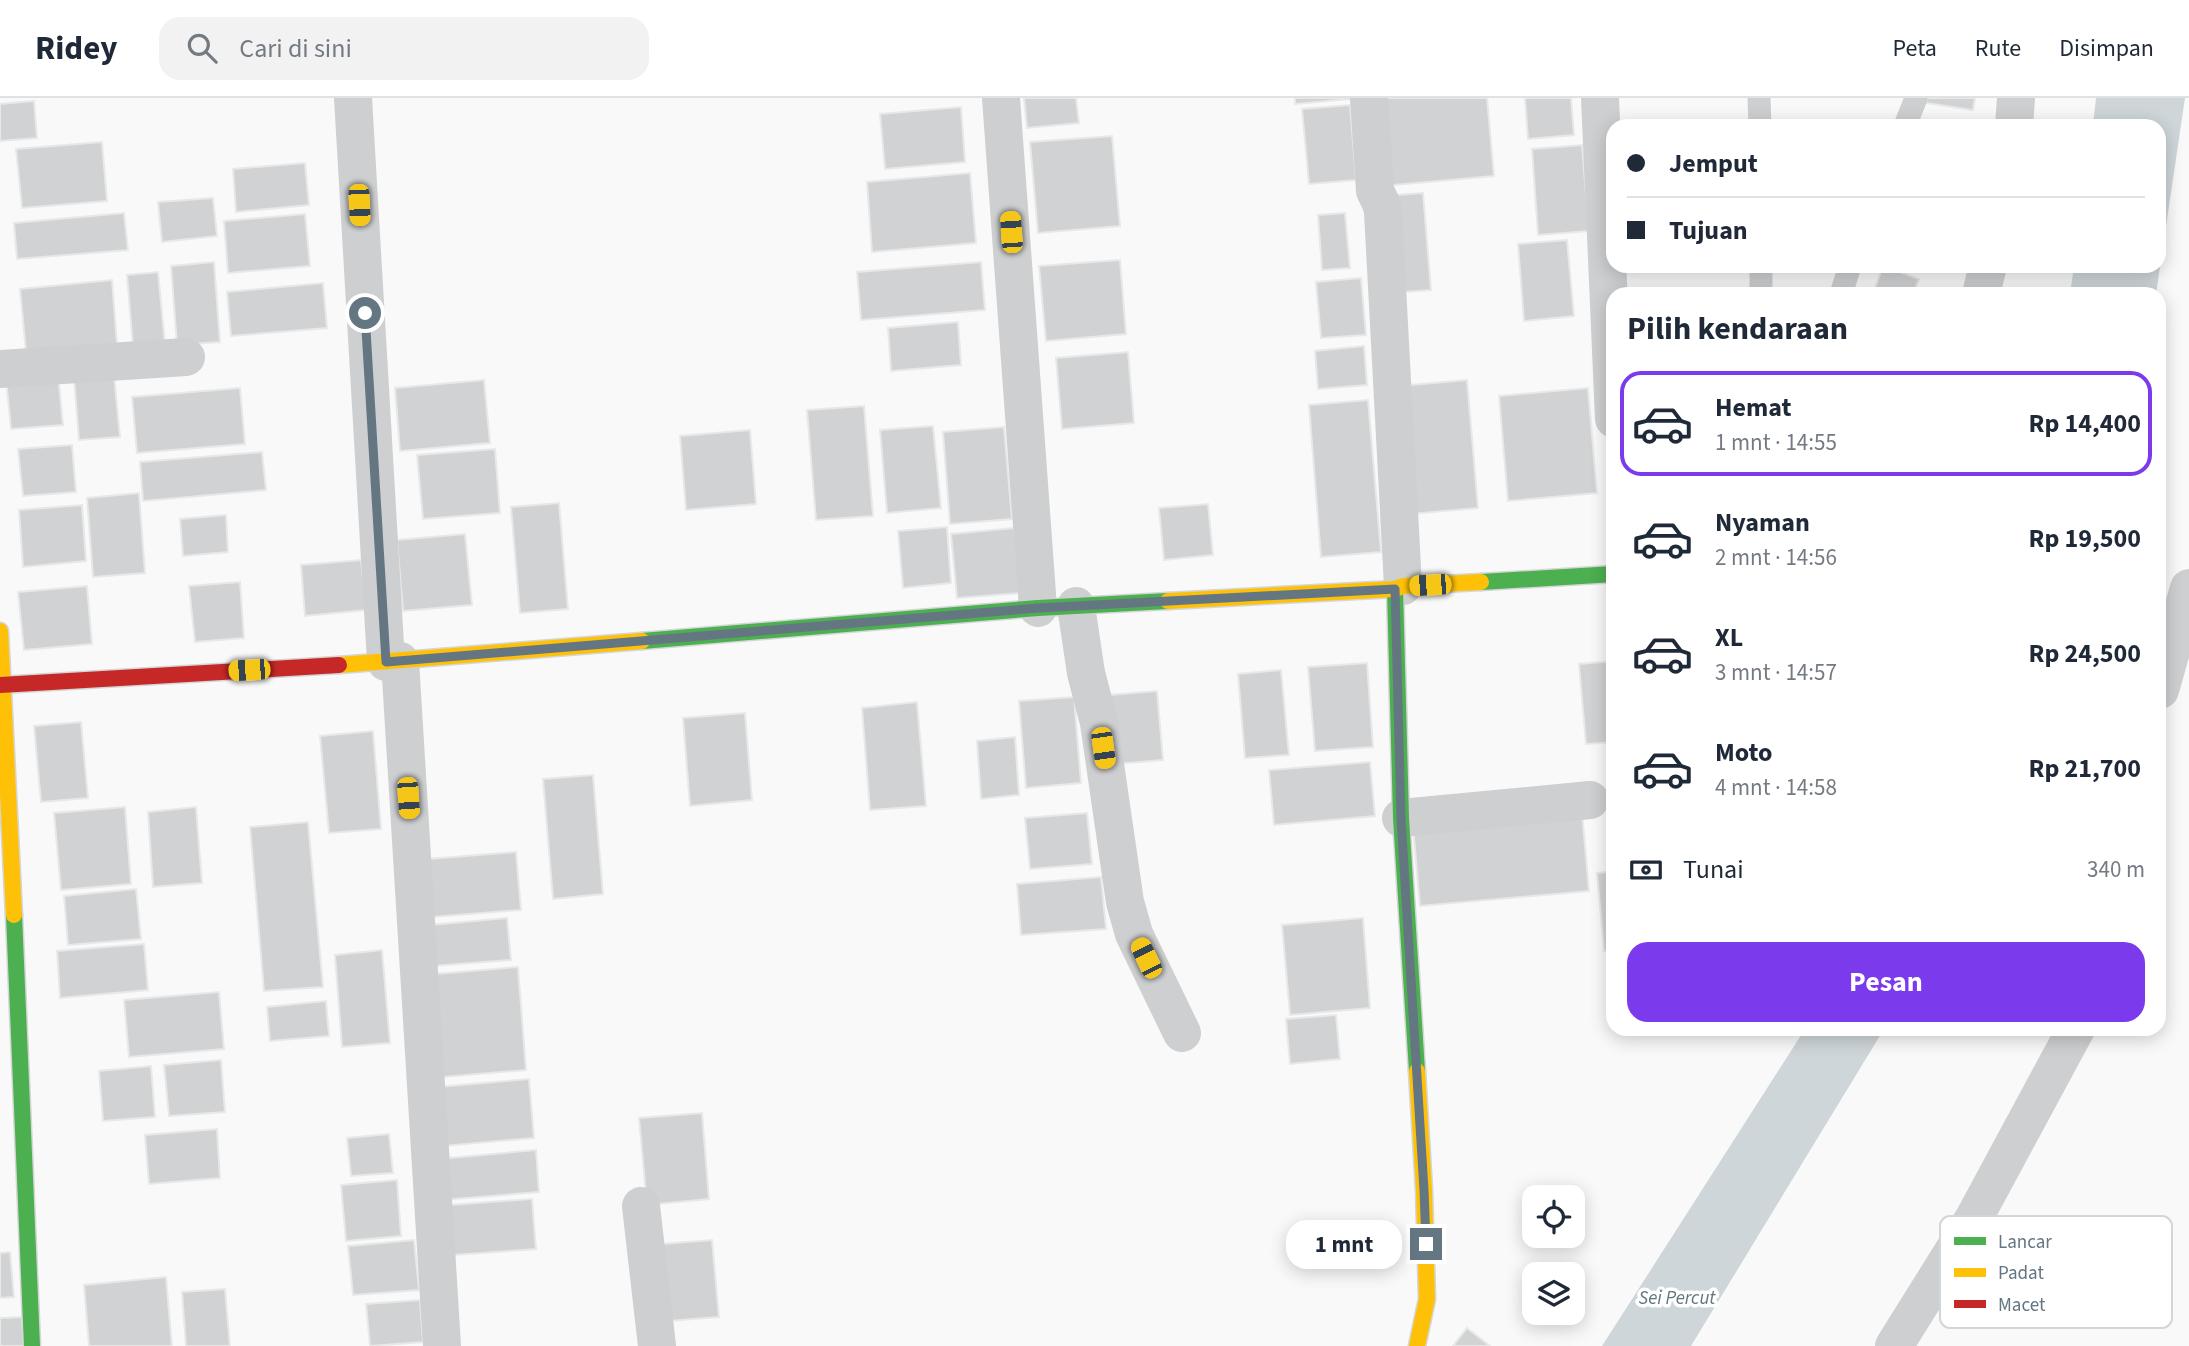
<!DOCTYPE html>
<html lang="id">
<meta charset="utf-8">
<style>
:root{--surface:#fff;--page:#f2f2f3;--text:#1f2937;--muted:#747a83;--line:#e0e1e3;--accent:#7c3aed}
body{margin:0;font-family:"Source Sans 3",sans-serif;background:var(--page);color:var(--text);height:100vh;display:flex;flex-direction:column;font-size:26px;white-space:nowrap}
*{box-sizing:border-box;margin:0}
p{font-size:23px;color:var(--muted)}
.icon{flex:none;width:38px;height:38px;fill:none;stroke:currentColor;stroke-width:2;stroke-linecap:round;stroke-linejoin:round}
.map{position:relative;flex:1;overflow:hidden}
.drawer{position:absolute;left:1606px;top:189px;width:560px;height:749px;display:flex;flex-direction:column;background:var(--surface);border-radius:21px;box-shadow:0 4px 18px #0003}
.drawer>*{flex:none}
.banner{position:absolute;left:1606px;top:21px;width:560px;height:154px;border-radius:21px;box-shadow:0 4px 18px #0003;display:grid;align-content:center;height:154px;padding:0 21px;background:var(--surface)}
.controls{position:absolute;left:1522px;top:1087px;display:grid;gap:14px}
.controls a{display:grid;place-items:center;width:63px;height:63px;border-radius:14px;background:var(--surface);box-shadow:0 4px 18px #0003;font-size:35px}
.end{position:absolute;width:32px;height:32px;margin:-16px;border:9px solid #657683;background:#fff;box-shadow:0 0 0 4px #fff}
.from{border-radius:50%}
.bubble{position:absolute;height:49px;border-radius:21px;background:var(--surface);box-shadow:0 4px 18px #0003;font-size:23px;font-weight:700;line-height:49px;text-align:center}
.car{position:absolute;width:21px;height:42px;margin:-21px -10px;border-radius:9px;box-shadow:0 0 5px 2px #0007;background:linear-gradient(#f5c518 24%,#345 0 40%,#f5c518 0 76%,#345 0 86%,#f5c518 0)}
.banner b{display:flex;align-items:center;gap:24px;height:66px;font-size:26px}
.banner b+b{border-top:2px solid var(--line)}
.banner i{width:18px;height:18px;background:var(--text)}
ul{padding:0;list-style:none}
li{display:flex;align-items:center;gap:21px;height:105px;margin:0 14px 10px;padding:0 7px;border:4px solid transparent;border-radius:21px}
li div{flex:1}
li b{display:block;font-size:26px}
li em{font-style:normal;font-weight:700}
li.on{border-color:var(--accent)}
li>.icon{width:63px;height:63px;stroke-width:1.5}
h2{padding:0 21px;font-size:32px;line-height:84px}
.pay{display:flex;align-items:center;gap:18px;height:77px;padding:0 21px;font-size:26px}
.pay p{margin-inline-start:auto}
.action{display:flex;gap:14px;margin-top:auto;padding:14px 21px}
.action a{flex:1;height:80px;border-radius:21px;background:var(--accent);color:#fff;font-size:28px;font-weight:700;line-height:80px;text-align:center}
header{display:flex;align-items:center;gap:42px;box-sizing:border-box;height:98px;padding:0 35px;background:var(--surface);border-bottom:2px solid var(--line)}
header strong{font-size:33px}
nav{display:flex;gap:38px;margin-inline-start:auto;font-size:24px}
.search{width:490px;height:63px;background:var(--page);display:flex;align-items:center;gap:18px;box-sizing:border-box;padding:0 24px;border-radius:21px;color:var(--muted);font-size:26px}
.map>svg:first-child{display:block}
.water{fill:#ced6d9}
.building{fill:#d0d2d3;stroke:#e8e8e8;stroke-width:2}
.lines{fill:none;stroke-linecap:round;stroke-linejoin:round}
.fast-casing{stroke:#d5d6d7;stroke-width:19}
.slow-casing{stroke:#d5d6d7;stroke-width:19}
.jam-casing{stroke:#d5d6d7;stroke-width:19}
.lane{stroke:#cecfd0;stroke-width:23}
.street{stroke:#cecfd0;stroke-width:38}
.fast{stroke:#4caf50;stroke-width:16}
.slow{stroke:#ffc107;stroke-width:16}
.jam{stroke:#c62828;stroke-width:16}
.route{stroke:#657683;stroke-width:9}
.labels{text-anchor:middle;dominant-baseline:central;stroke-width:7;stroke-linejoin:round;paint-order:stroke}
.water-label{font-size:19px;font-style:italic;fill:#60757c;stroke:#fff}
.key{fill:#fff;stroke:#d1d6da;stroke-width:2}
.key-label{font-size:19px;fill:#657683}
</style>
<header>
<strong>Ridey</strong>
<div class="search"><svg class="icon" aria-label="search" viewBox="0 0 24 24"><circle cx="10" cy="10" r="6"/><path d="M15 15l6 6"/></svg>Cari di sini</div>
<nav><a>Peta</a><a>Rute</a><a>Disimpan</a></nav>
</header>
<div class="map">
<svg width="2189" height="1248" viewBox="0 0 2189 1248">
<rect width="100%" height="100%" fill="#f9f9f9"/>
<path class="water" d="M2096 0H2185L2156 196H2070L2074 168H2160V28H2093Z
M1805 931H1884L1691 1248H1602Z"/>
<path class="building" d="M1024 0H1076L1079 25 1027 30Z
M1295 0H1349V1L1295 6Z
M1376 0H1487L1494 78 1383 88Z
M1525 0H1571L1574 37 1528 41Z
M1927 0H1975L1973 12 1926 5Z
M34 3 37 40 0 43V6Z
M1350 7 1356 82 1309 86 1302 11Z
M961 9 965 64 885 71 880 16Z
M1112 38 1120 128 1038 135 1030 44Z
M102 44 107 103 22 110 16 51Z
M1582 47 1589 133 1538 137 1532 51Z
M305 65 309 107 236 114 233 71Z
M970 75 976 145 872 154 867 84Z
M1423 95 1431 192 1404 194 1396 97Z
M213 100 217 138 162 144 158 104Z
M124 115 128 152 17 161 14 125Z
M1345 115 1350 170 1322 172 1318 117Z
M305 116 310 168 228 175 224 123Z
M1567 142 1574 218 1524 223 1518 146Z
M1120 162 1126 236 1046 243 1039 168Z
M214 164 220 244 177 247 171 168Z
M981 164 985 212 861 222 857 174Z
M1883 168 1919 181 1913 196H1873Z
M158 174 165 246 133 249 127 177Z
M1361 180 1366 237 1321 240 1316 184Z
M112 182 117 246 26 254 20 191Z
M323 185 327 230 231 238 227 194Z
M958 224 961 267 891 273 888 230Z
M1364 248 1367 287 1318 291 1315 253Z
M1128 254 1134 325 1062 331 1056 260Z
M58 276 63 327 11 331 6 280Z
M114 276 120 339 79 342 74 280Z
M484 282 490 345 400 353 395 290Z
M1467 282 1478 410 1410 416 1400 288Z
M240 290 245 346 137 355 132 299Z
M1588 290 1597 395 1508 403 1499 298Z
M1368 302 1381 454 1321 459 1309 307Z
M864 308 873 418 816 422 807 312Z
M933 328 941 410 887 415 880 332Z
M1004 329 1012 421 950 426 943 334Z
M750 332 756 406 686 412 680 338Z
M72 347 76 394 23 398 18 351Z
M495 351 500 415 423 421 417 357Z
M262 354 266 392 143 403 140 364Z
M139 395 145 475 93 479 87 400Z
M559 405 568 511 520 515 511 409Z
M1208 406 1213 457 1164 462 1159 410Z
M82 407 86 463 23 469 19 412Z
M226 417 228 454 183 458 180 421Z
M947 429 951 485 903 490 898 433Z
M1014 430 1020 495 957 500 951 436Z
M465 436 472 507 403 513 397 442Z
M361 462 366 512 305 518 301 467Z
M240 484 244 540 195 544 189 488Z
M87 488 92 546 24 552 18 494Z
M1614 563V644L1586 646 1579 566Z
M1367 565 1373 649 1315 653 1308 569Z
M1281 572 1289 657 1245 660 1238 576Z
M1157 593 1163 662 1115 666 1109 597Z
M1074 599 1081 685 1026 690 1019 603Z
M917 604 926 708 870 712 862 610Z
M745 615 752 702 690 708 683 620Z
M81 624 88 700 41 704 34 628Z
M373 633 381 731 329 735 320 638Z
M1015 639 1019 697 981 701 977 643Z
M1370 664 1375 718 1274 727 1269 672Z
M593 677 603 796 553 801 543 681Z
M125 709 131 786 61 792 54 715Z
M196 709 202 785 153 789 148 714Z
M1582 714 1589 793 1420 808 1413 728Z
M1087 715 1092 766 1030 771 1025 720Z
M308 724 323 889 264 893 250 729Z
M516 754 521 812 432 819 427 761Z
M1614 773V852L1604 853 1597 775Z
M1101 779 1106 831 1021 837 1017 786Z
M136 791 141 841 68 847 64 798Z
M507 820 511 862 432 868 430 827Z
M1363 820 1370 910 1290 917 1282 827Z
M144 846 148 892 60 900 57 853Z
M382 852 390 945 342 949 335 857Z
M518 869 526 972 443 979 435 876Z
M219 894 224 951 129 959 124 902Z
M326 903 329 938 270 943 267 909Z
M1336 917 1340 961 1290 966 1286 921Z
M221 962 225 1014 169 1018 164 967Z
M151 968 155 1019 103 1023 99 973Z
M529 981 534 1040 443 1048 437 989Z
M702 1015 709 1101 647 1107 639 1020Z
M217 1031 220 1080 149 1086 145 1037Z
M389 1036 393 1075 351 1078 347 1040Z
M536 1052 539 1094 442 1102 439 1061Z
M397 1082 401 1138 346 1143 341 1087Z
M532 1101 536 1151 453 1157 449 1107Z
M414 1142 419 1192 353 1197 348 1148Z
M712 1142 719 1219 668 1223 662 1146Z
M10 1154 14 1199 0 1200V1155Z
M166 1179 172 1248H89L84 1187Z
M225 1191 230 1248H186L182 1194Z
M420 1202 423 1244 370 1248 366 1206Z
M22 1219 24 1248H0V1220Z
M1467 1230 1490 1248H1453Z"/>
<g class="lines">
<g class="fast-casing">
<path id="fast" d="M1481 484 1614 476
M1395 491 1401 720 1417 973
M642 543 1038 510 1168 503
M14 817 32 1248"/>
</g>
<g class="slow-casing">
<path id="slow" d="M1168 503 1395 491 1403 488 1481 484
M0 533 14 817
M339 567 642 543
M1417 973 1424 1092 1427 1201 1417 1248"/>
</g>
<g class="jam-casing">
<path id="jam" d="M0 587 339 567"/>
</g>
<path class="lane" d="M1759 0 1760 28
M1905 28 1916 0
M1761 168V196
M1841 196 1850 168"/>
<path class="street" d="M353 0 386 564
M1001 0 1038 510
M1369 0 1375 93 1381 105 1383 114 1403 488
M1600 0 1614 321
M2014 28 2016 0
M1981 196 1988 168
M0 271 186 259
M1076 508 1086 575 1099 625 1125 804 1134 836 1182 935
M400 563 442 1248
M2160 592 2189 490
M1401 720 1590 702
M641 1108 657 1248
M1894 1248 1974 1120 2076 931"/>
<use href="#fast" class="fast"/>
<use href="#slow" class="slow"/>
<use href="#jam" class="jam"/>
</g>
<g class="lines">
<path class="route" d="M365 215 386 564 1038 510 1395 491 1401 720 1424 1092 1426 1146"/>
</g>
<g class="labels">
<g class="water-label">
<text x="1677" y="1200">Sei Percut</text>
</g>
</g>
<rect x="1940" y="1118" width="232" height="112" rx="10" class="key"/>
<rect x="1954" y="1139" width="32" height="8" fill="#4caf50"/>
<rect x="1954" y="1170" width="32" height="9" fill="#ffc107"/>
<rect x="1954" y="1202" width="32" height="8" fill="#c62828"/>
<g class="key-label">
<text x="1998" y="1150">Lancar</text>
<text x="1998" y="1181">Padat</text>
<text x="1998" y="1213">Macet</text>
</g>
</svg>
<div class="controls">
<a><svg class="icon" aria-label="locate" viewBox="0 0 24 24"><circle cx="12" cy="12" r="6"/><path d="M12 2v4M12 18v4M2 12h4M18 12h4"/></svg></a>
<a><svg class="icon" aria-label="layers" viewBox="0 0 24 24"><path d="M12 4l9 5-9 5-9-5zM3 14l9 5 9-5"/></svg></a>
</div>
<i class="end from" style="left:365px;top:215px"></i>
<i class="end" style="left:1426px;top:1146px"></i>
<div class="bubble" style="left:1286px;top:1122px;width:116px">1 mnt</div>
<i class="car" style="left:359px;top:107px;rotate:177deg"></i>
<i class="car" style="left:1011px;top:134px;rotate:356deg"></i>
<i class="car" style="left:1430px;top:487px;rotate:267deg"></i>
<i class="car" style="left:249px;top:572px;rotate:267deg"></i>
<i class="car" style="left:1103px;top:650px;rotate:172deg"></i>
<i class="car" style="left:408px;top:700px;rotate:176deg"></i>
<i class="car" style="left:1146px;top:860px;rotate:334deg"></i>
<div class="banner">
<b><i class="from"></i>Jemput</b>
<b><i></i>Tujuan</b>
</div>
<section class="drawer">
<h2>Pilih kendaraan</h2>
<ul>
<li class="on"><svg class="icon" aria-label="car" viewBox="0 0 24 24"><path d="M5 17H2v-5l4-1 3-4h7l3 4 3 1v5h-3M9 17h6M6 11h13"/><circle cx="7" cy="17" r="2"/><circle cx="17" cy="17" r="2"/></svg><div><b>Hemat</b><p>1 mnt · 14:55</p></div><em>Rp 14,400</em></li>
<li><svg class="icon" aria-label="car" viewBox="0 0 24 24"><path d="M5 17H2v-5l4-1 3-4h7l3 4 3 1v5h-3M9 17h6M6 11h13"/><circle cx="7" cy="17" r="2"/><circle cx="17" cy="17" r="2"/></svg><div><b>Nyaman</b><p>2 mnt · 14:56</p></div><em>Rp 19,500</em></li>
<li><svg class="icon" aria-label="car" viewBox="0 0 24 24"><path d="M5 17H2v-5l4-1 3-4h7l3 4 3 1v5h-3M9 17h6M6 11h13"/><circle cx="7" cy="17" r="2"/><circle cx="17" cy="17" r="2"/></svg><div><b>XL</b><p>3 mnt · 14:57</p></div><em>Rp 24,500</em></li>
<li><svg class="icon" aria-label="car" viewBox="0 0 24 24"><path d="M5 17H2v-5l4-1 3-4h7l3 4 3 1v5h-3M9 17h6M6 11h13"/><circle cx="7" cy="17" r="2"/><circle cx="17" cy="17" r="2"/></svg><div><b>Moto</b><p>4 mnt · 14:58</p></div><em>Rp 21,700</em></li>
</ul>
<div class="pay"><svg class="icon" aria-label="cash" viewBox="0 0 24 24"><path d="M3 7h18v10H3z"/><circle cx="12" cy="12" r="2"/></svg>Tunai<p>340 m</p></div>
<div class="action"><a>Pesan</a></div>
</section>
</div>
